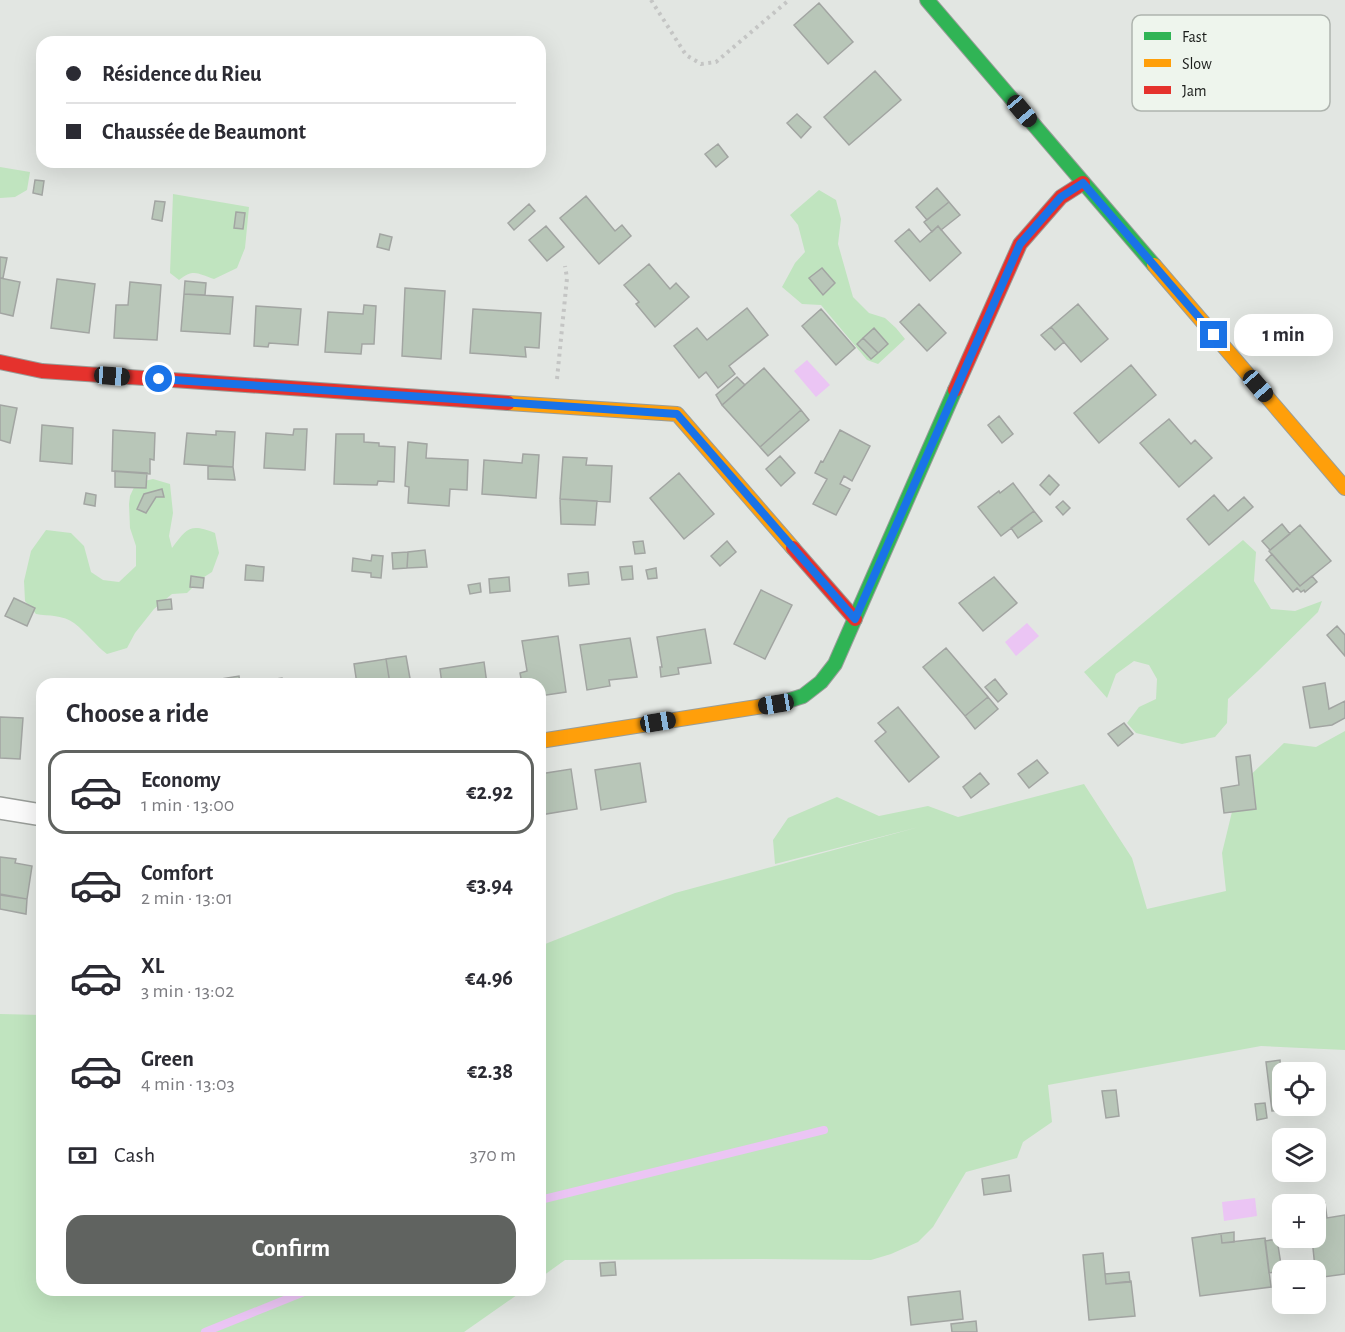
<!DOCTYPE html>
<meta charset="utf-8">
<style>
:root{--surface:#fff;--page:#f7f7f7;--text:#2b2b33;--muted:#7c7c81;--line:#e1e1e2;--accent:#606360}
body{margin:0;font-family:"Alegreya Sans",sans-serif;background:var(--page);color:var(--text);height:100vh;display:flex;flex-direction:column;font-size:22px;white-space:nowrap}
*{box-sizing:border-box;margin:0}
p{font-size:20px;color:var(--muted)}
.icon{flex:none;width:33px;height:33px;fill:none;stroke:currentColor;stroke-width:2;stroke-linecap:round;stroke-linejoin:round}
.map{position:relative;flex:1;overflow:hidden}
.drawer{position:absolute;left:36px;top:678px;width:510px;height:618px;display:flex;flex-direction:column;background:var(--surface);border-radius:18px;box-shadow:0 6px 24px #0002}
.drawer>*{flex:none}
.banner{position:absolute;left:36px;top:36px;width:510px;height:132px;border-radius:18px;box-shadow:0 6px 24px #0002;display:grid;align-content:center;height:132px;padding:0 30px;background:var(--surface)}
.controls{position:absolute;left:1272px;top:1062px;display:grid;gap:12px}
.controls a{display:grid;place-items:center;width:54px;height:54px;border-radius:12px;background:var(--surface);box-shadow:0 6px 24px #0002;font-size:30px}
.end{position:absolute;width:27px;height:27px;margin:-14px;border:8px solid #1a73e8;background:#fff;box-shadow:0 0 0 3px #fff}
.from{border-radius:50%}
.bubble{position:absolute;height:42px;border-radius:18px;background:var(--surface);box-shadow:0 6px 24px #0002;font-size:20px;font-weight:600;line-height:42px;text-align:center}
.car{position:absolute;width:18px;height:36px;margin:-18px -9px;border-radius:8px;box-shadow:0 0 4px 2px #0007;background:linear-gradient(#222 24%,#8ab4d8 0 40%,#222 0 76%,#8ab4d8 0 86%,#222 0)}
.banner b{display:flex;align-items:center;gap:21px;height:57px;font-size:22px}
.banner b+b{border-top:2px solid var(--line)}
.banner i{width:15px;height:15px;background:var(--text)}
ul{padding:0;list-style:none}
li{display:flex;align-items:center;gap:18px;height:84px;margin:0 12px 9px;padding:0 18px;border:3px solid transparent;border-radius:18px}
li div{flex:1}
li b{display:block;font-size:22px}
li em{font-style:normal;font-weight:600}
li.current{border-color:var(--accent)}
li>.icon{width:54px;height:54px;stroke-width:1.5}
h2{padding:0 30px;font-size:27px;line-height:72px}
.pay{display:flex;align-items:center;gap:15px;height:66px;padding:0 30px;font-size:22px}
.pay p{margin-inline-start:auto}
.primary-button{display:flex;gap:12px;margin-top:auto;padding:12px 30px}
.primary-button a{flex:1;height:69px;border-radius:18px;background:var(--accent);color:#fff;font-size:24px;font-weight:600;line-height:69px;text-align:center}
.map>svg:first-child{display:block}
.green{fill:#c0e4bf}
.water{fill:#ebc5f4}
.lines{fill:none;stroke-linecap:round;stroke-linejoin:round}
.stream{stroke:#ebc5f4;stroke-width:8}
.building{fill:#b8c6b8;stroke:#a2a5a2;stroke-width:1.5}
.street-casing{stroke:#999d99;stroke-width:24}
.fast-casing{stroke:#999d99;stroke-width:16}
.slow-casing{stroke:#999d99;stroke-width:16}
.jam-casing{stroke:#999d99;stroke-width:16}
.path{stroke:#c4c5c4;stroke-width:4;stroke-dasharray:3 4.5;stroke-linecap:butt}
.street{stroke:#fbfbfb;stroke-width:21}
.fast{stroke:#30b455;stroke-width:14}
.slow{stroke:#ff9f0a;stroke-width:14}
.jam{stroke:#e5322d;stroke-width:14}
.route{stroke:#1a73e8;stroke-width:8}
.key{fill:#eef5ed;stroke:#aeb4ae;stroke-width:1.5}
.key-label{font-size:16px;fill:#1a1c1a}
</style>
<div class="map">
<svg width="1345" height="1332" viewBox="0 0 1345 1332">
<rect width="100%" height="100%" fill="#e2e6e2"/>
<path class="green" d="M0 167 30 172 27 190 15 197 0 198Z
M819 190 836 200 841 219 838 244 853 297 869 313 885 318 896 328 905 339 878 364 867 360 821 305 802 304 782 287 795 263 805 252 798 225 790 215Z
M173 194 249 207 245 248 237 268 214 279C198 274 194 268 179 280L170 273Z
M153 479 170 484 173 513 169 536 172 548C187 528 190 523 215 533L219 553 212 572 201 579 187 593 172 594 154 609 135 633 127 648 107 654C95 645 86 632 74 623 64 615 48 616 36 614L25 601 24 581 31 551 46 530 71 533 84 546 91 572 103 580 119 582 136 566V546L130 528 129 504 130 496 136 483Z
M1243 540 1256 552 1254 581 1271 609 1295 611 1322 601 1318 612 1258 671 1228 699 1227 723 1215 737 1182 744 1136 733 1127 723 1139 707 1156 699 1157 679 1149 665 1134 661 1116 674 1107 698 1084 672Z
M1345 731V1050L1261 1046 1048 1085 1052 1122 1023 1142 1017 1158 966 1172 933 1227 918 1242 891 1254 871 1260 757 1259 565 1260 540 1278V946L675 893 919 827 775 864 773 840 788 818 837 797 879 816 928 806 958 817 1084 784 1132 858 1147 909 1226 891 1222 853 1238 787 1284 743 1316 747Z
M0 1014 42 1015V1290H524L464 1332H0Z"/>
<path class="water" d="M807 360 830 385 816 397 794 371Z
M1027 623 1039 636 1016 656 1005 642Z
M1255 1198 1257 1216 1224 1221 1222 1202Z"/>
<g class="lines">
<path class="stream" d="M540 1200 824 1130
M205 1332 309 1290"/>
</g>
<path class="building" d="M819 3 853 42 828 64 794 25Z
M875 71 901 100 849 145 824 117Z
M797 114 811 127 801 138 787 123Z
M718 144 728 157 716 167 705 154Z
M35 180 44 181 42 195 33 193Z
M937 188 949 202 927 220 916 207Z
M586 196 615 231 622 225 631 236 599 264 560 218Z
M155 201 165 202 162 221 152 219Z
M949 202 960 215 941 230 938 226 932 232 924 222Z
M529 204 535 211 514 230 508 223Z
M236 212 245 213 243 229 234 228Z
M546 226 564 247 547 261 529 240Z
M938 226 961 253 930 281 895 241 909 229 920 242Z
M380 234 392 237 389 250 377 247Z
M0 257 7 258 3 278H0Z
M649 264 670 289 676 283 689 297 655 327 636 304 639 302 624 285Z
M822 268 835 283 823 295 809 278Z
M0 278 20 282 13 316 0 313Z
M57 279 95 284 89 333 51 328Z
M185 281 206 283 205 295 184 294Z
M130 282 161 285 157 340 114 338 116 305H128Z
M405 288 445 291 441 359 402 356Z
M184 294 233 297 230 334 181 331Z
M919 304 946 333 927 351 900 322Z
M1078 304 1108 339 1081 362 1051 327Z
M364 305 376 306 374 344H362L361 354 325 352 328 312 363 314Z
M256 306 301 309 298 345 269 343 268 347 254 346Z
M747 308 768 335 729 366 735 374 718 388 706 372 699 378 674 346 697 328 707 340Z
M473 309 541 313 539 348 525 347 526 357 470 353Z
M821 309 855 348 836 365 802 326Z
M1051 327 1064 342 1055 350 1041 335Z
M874 328 888 344 878 353 863 338Z
M863 338 878 353 871 359 857 344Z
M1131 365 1156 395 1099 443 1074 413Z
M764 368 801 410 760 447 722 405Z
M737 377 745 385 722 405 716 395Z
M0 405 17 408 10 443 0 440Z
M801 410 809 420 768 456 760 447Z
M999 416 1013 434 1002 443 988 425Z
M1169 419 1191 444 1195 440 1212 458 1179 487 1140 443Z
M42 425 73 428 72 464 40 461Z
M294 429H307L305 470 264 468 266 433 293 435Z
M113 430 155 433 154 460 150 459V474L112 471Z
M840 430 870 446 852 481 844 476 840 484 850 489 836 515 813 504 827 479 815 473 821 461 823 462Z
M216 431 235 432 233 467 184 464 187 433 216 435Z
M336 434H364V442L379 443V446L395 447 394 482 378 481 377 485 334 484Z
M408 442 427 444 426 458 468 460 467 490 450 489 449 506 408 503 409 487 405 486Z
M523 454 539 455 536 498 482 494 484 460 522 463Z
M780 456 795 473 781 486 766 469Z
M563 457 587 458 586 465 612 466 610 502 560 499Z
M208 466 233 467 235 480 208 479Z
M115 471 147 473 146 488 115 487Z
M679 473 714 514 684 539 650 498Z
M1049 475 1059 485 1050 495 1040 485Z
M1013 483 1034 511 1001 536 978 507 999 491 1000 493Z
M162 489 164 497H156L146 513 137 509 144 494Z
M86 493 96 495 95 506 84 504Z
M1214 495 1228 511 1244 497 1253 507 1209 545 1187 519Z
M560 499 597 501 595 525 561 524Z
M1063 501 1070 508 1063 515 1056 507Z
M1034 511 1042 521 1018 538 1011 528Z
M1282 524 1290 534 1270 550 1262 541Z
M1300 525 1331 561 1300 586 1269 551Z
M643 541 645 553 635 554 633 542Z
M727 541 736 552 720 566 711 556Z
M425 550 427 567 407 568 408 552Z
M408 552 407 568 393 569 392 553Z
M1272 554 1300 586 1312 576 1317 582 1305 592 1304 590 1301 592 1297 588 1293 592 1266 560Z
M372 555 383 556 381 578 371 577V573L352 571 353 558 371 561Z
M246 565 264 567 263 581 245 580Z
M632 566 633 579 622 580 620 567Z
M656 568 657 578 648 579 646 570Z
M588 572 589 584 569 586 568 574Z
M191 576 204 578 203 588 190 587Z
M509 577 510 591 490 593 489 579Z
M994 577 1017 603 983 631 959 603Z
M480 583 481 592 470 594 468 585Z
M761 590 792 605 765 659 734 644Z
M14 598 35 608 27 626 5 616Z
M171 599 172 609 158 610 157 601Z
M1337 626 1345 635V656L1327 635Z
M705 629 711 663 678 668 679 674 661 677 660 667H662L657 637Z
M558 636 566 692 540 696V684H522L520 673 527 671 522 641Z
M630 638 637 677 609 680 610 686 587 690 580 645Z
M946 648 988 697 965 716 923 667Z
M406 656 411 684H390L386 659Z
M386 659 390 684H357L354 664Z
M484 662 487 684H442L440 669Z
M239 676 240 684H215L214 680Z
M282 678 283 684H242Z
M995 679 1007 694 998 702 985 687Z
M1325 683 1329 709 1345 701V718L1332 725 1310 728 1303 687Z
M988 697 998 709 975 729 965 716Z
M898 707 939 757 909 782 875 741 886 732 878 723Z
M0 717 23 718 20 759 0 758Z
M1124 723 1133 734 1118 746 1108 734Z
M1250 755 1256 809 1224 813 1221 788 1239 785 1236 757Z
M1037 760 1048 773 1029 788 1018 774Z
M640 763 646 802 601 810 595 770Z
M571 769 577 809 540 815V774Z
M980 773 989 784 971 798 963 787Z
M0 857 16 859 15 863 32 866 27 899 0 895Z
M0 894 27 899 26 914 0 909Z
M1280 1060 1282 1084V1106H1285L1286 1110 1272 1111 1266 1062Z
M1116 1090 1119 1116 1106 1118 1102 1091Z
M1265 1103 1267 1118 1257 1120 1255 1104Z
M1009 1175 1011 1191 984 1195 982 1179Z
M1325 1203 1327 1218 1345 1215V1274L1316 1278 1312 1238H1316V1204H1312Z
M1234 1232V1242L1222 1243 1221 1234H1218Z
M1218 1234H1221L1222 1243 1265 1238 1271 1287 1200 1296 1192 1238Z
M1277 1239 1282 1271 1269 1273 1265 1241Z
M1103 1253 1106 1284 1131 1281 1135 1316 1089 1320 1083 1255Z
M615 1262 616 1275 601 1276 600 1263Z
M1129 1272 1130 1282 1106 1284 1105 1274Z
M960 1291 963 1319 911 1325 908 1297Z
M976 1321 977 1332H952L951 1324Z"/>
<g class="lines">
<g class="street-casing">
<path id="street" d="M0 808 42 815"/>
</g>
<g class="fast-casing">
<path id="fast" d="M927 0 1154 265
M784 702 803 696 821 682 835 664 955 390"/>
</g>
<g class="slow-casing">
<path id="slow" d="M1154 265 1345 488
M508 403 677 414 793 548
M540 741 776 704 784 702"/>
</g>
<g class="jam-casing">
<path id="jam" d="M0 362 42 371 508 403
M955 390 1020 244 1061 197 1083 183
M793 548 855 619"/>
</g>
<path class="path" d="M651 0 686 55 701 64 716 62 789 0
M557 379 567 278 565 266"/>
<use href="#street" class="street"/>
<use href="#fast" class="fast"/>
<use href="#slow" class="slow"/>
<use href="#jam" class="jam"/>
</g>
<g class="lines">
<path class="route" d="M159 379 677 414 855 619 1020 244 1061 197 1083 183 1214 335"/>
</g>
<rect x="1132" y="15" width="198" height="96" rx="9" class="key"/>
<rect x="1144" y="32" width="27" height="8" fill="#30b455"/>
<rect x="1144" y="59" width="27" height="8" fill="#ff9f0a"/>
<rect x="1144" y="86" width="27" height="8" fill="#e5322d"/>
<g class="key-label">
<text x="1182" y="42">Fast</text>
<text x="1182" y="69">Slow</text>
<text x="1182" y="96">Jam</text>
</g>
</svg>
<div class="controls">
<a><svg class="icon" aria-label="locate" viewBox="0 0 24 24"><circle cx="12" cy="12" r="6"/><path d="M12 2v4M12 18v4M2 12h4M18 12h4"/></svg></a>
<a><svg class="icon" aria-label="layers" viewBox="0 0 24 24"><path d="M12 4l9 5-9 5-9-5zM3 14l9 5 9-5"/></svg></a>
<a>+</a>
<a>−</a>
</div>
<i class="end from" style="left:159px;top:379px"></i>
<i class="end" style="left:1214px;top:335px"></i>
<div class="bubble" style="left:1234px;top:314px;width:99px">1 min</div>
<i class="car" style="left:1022px;top:111px;rotate:140deg"></i>
<i class="car" style="left:112px;top:376px;rotate:94deg"></i>
<i class="car" style="left:1258px;top:386px;rotate:139deg"></i>
<i class="car" style="left:776px;top:704px;rotate:261deg"></i>
<i class="car" style="left:658px;top:722px;rotate:81deg"></i>
<div class="banner">
<b><i class="from"></i>Résidence du Rieu</b>
<b><i></i>Chaussée de Beaumont</b>
</div>
<section class="drawer">
<h2>Choose a ride</h2>
<ul>
<li class="current"><svg class="icon" aria-label="car" viewBox="0 0 24 24"><path d="M5 17H2v-5l4-1 3-4h7l3 4 3 1v5h-3M9 17h6M6 11h13"/><circle cx="7" cy="17" r="2"/><circle cx="17" cy="17" r="2"/></svg><div><b>Economy</b><p>1 min · 13:00</p></div><em>€2.92</em></li>
<li><svg class="icon" aria-label="car" viewBox="0 0 24 24"><path d="M5 17H2v-5l4-1 3-4h7l3 4 3 1v5h-3M9 17h6M6 11h13"/><circle cx="7" cy="17" r="2"/><circle cx="17" cy="17" r="2"/></svg><div><b>Comfort</b><p>2 min · 13:01</p></div><em>€3.94</em></li>
<li><svg class="icon" aria-label="car" viewBox="0 0 24 24"><path d="M5 17H2v-5l4-1 3-4h7l3 4 3 1v5h-3M9 17h6M6 11h13"/><circle cx="7" cy="17" r="2"/><circle cx="17" cy="17" r="2"/></svg><div><b>XL</b><p>3 min · 13:02</p></div><em>€4.96</em></li>
<li><svg class="icon" aria-label="car" viewBox="0 0 24 24"><path d="M5 17H2v-5l4-1 3-4h7l3 4 3 1v5h-3M9 17h6M6 11h13"/><circle cx="7" cy="17" r="2"/><circle cx="17" cy="17" r="2"/></svg><div><b>Green</b><p>4 min · 13:03</p></div><em>€2.38</em></li>
</ul>
<div class="pay"><svg class="icon" aria-label="cash" viewBox="0 0 24 24"><path d="M3 7h18v10H3z"/><circle cx="12" cy="12" r="2"/></svg>Cash<p>370 m</p></div>
<div class="primary-button"><a>Confirm</a></div>
</section>
</div>
